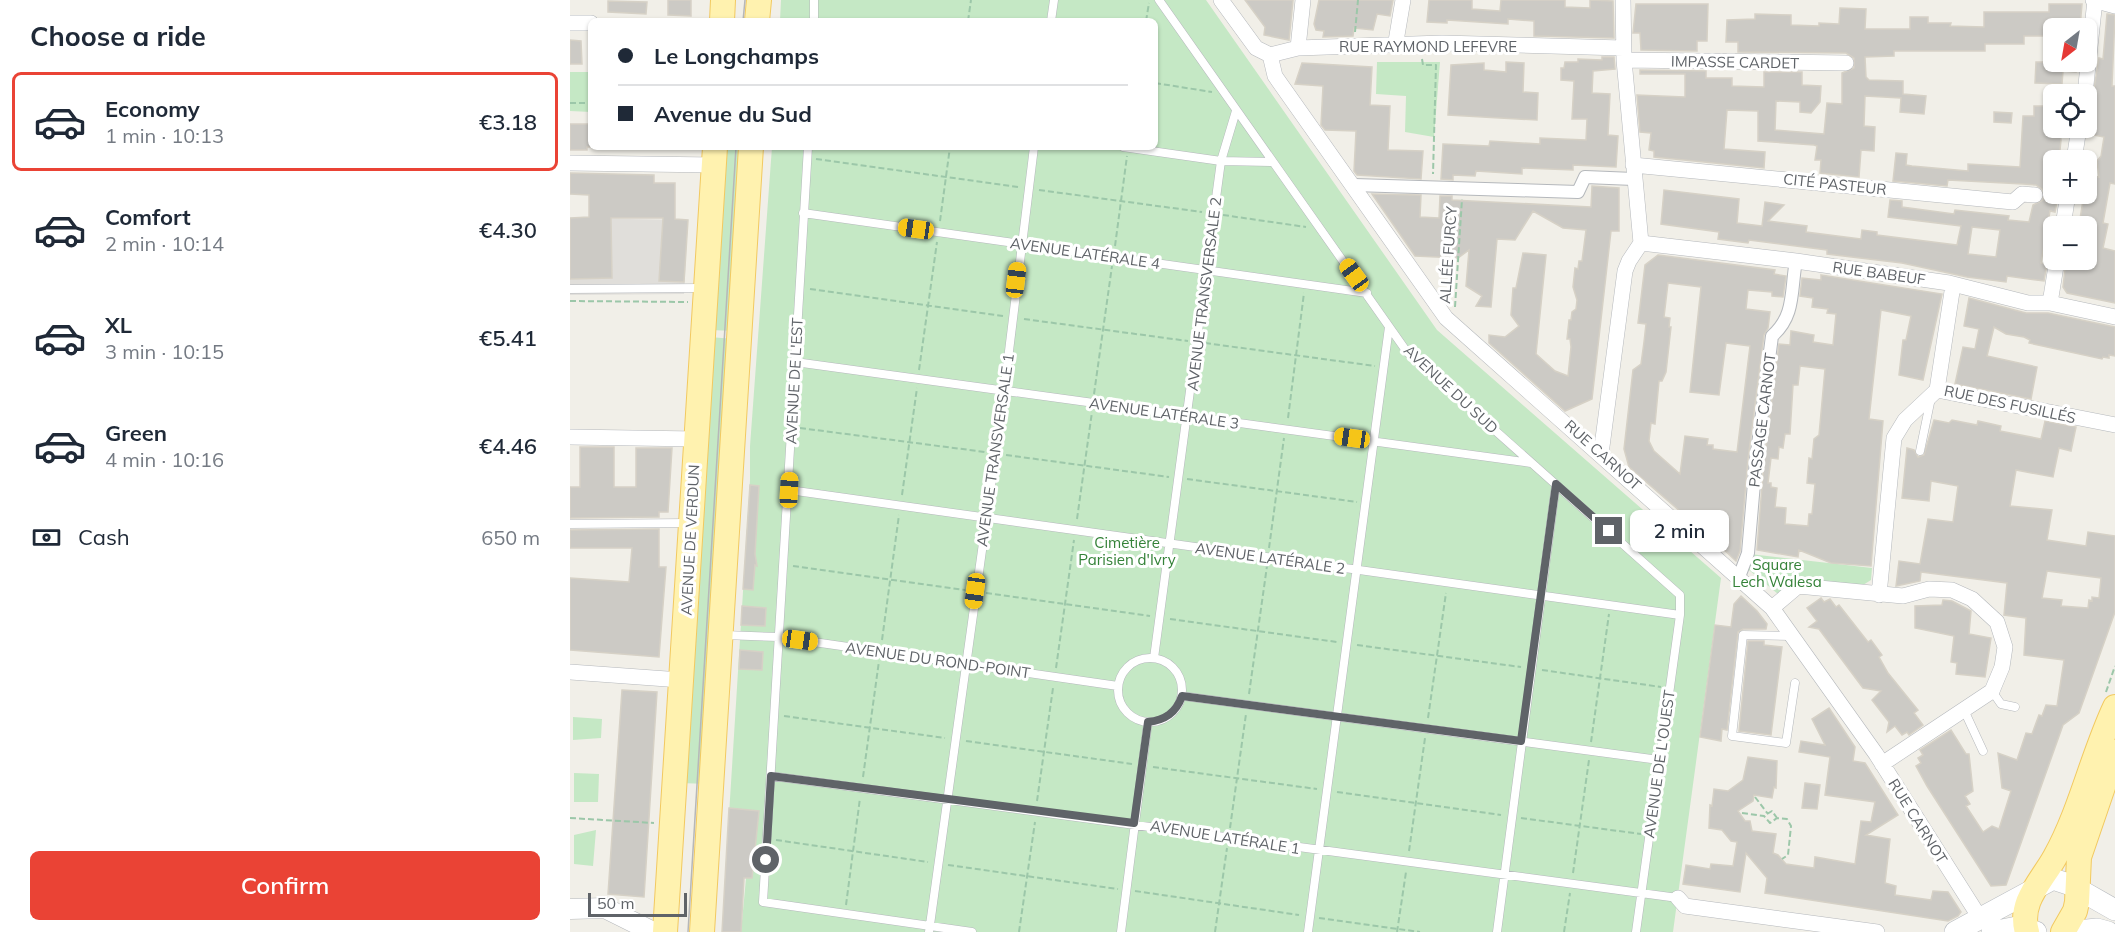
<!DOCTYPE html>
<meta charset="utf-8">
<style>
:root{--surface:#fff;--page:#f6f6f7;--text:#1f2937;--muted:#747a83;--line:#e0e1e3;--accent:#ea4335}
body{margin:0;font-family:Mulish,sans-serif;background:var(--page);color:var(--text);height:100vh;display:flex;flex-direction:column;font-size:22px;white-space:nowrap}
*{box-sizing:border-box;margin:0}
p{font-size:20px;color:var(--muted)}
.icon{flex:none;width:33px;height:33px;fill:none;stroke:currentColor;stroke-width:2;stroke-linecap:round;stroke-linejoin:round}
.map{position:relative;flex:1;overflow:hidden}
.drawer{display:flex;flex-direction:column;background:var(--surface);width:570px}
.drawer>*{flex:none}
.banner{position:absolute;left:18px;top:18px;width:570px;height:132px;border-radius:9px;box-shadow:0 2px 4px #0004;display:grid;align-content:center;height:132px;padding:0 30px;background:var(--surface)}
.needle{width:39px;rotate:211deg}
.buttons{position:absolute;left:1473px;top:18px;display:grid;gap:12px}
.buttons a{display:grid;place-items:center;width:54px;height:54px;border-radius:9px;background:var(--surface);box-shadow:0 2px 4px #0004;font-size:30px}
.scale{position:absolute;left:18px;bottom:15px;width:99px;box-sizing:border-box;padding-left:6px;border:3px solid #5f6368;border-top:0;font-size:16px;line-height:21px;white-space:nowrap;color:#5f6368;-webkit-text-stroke:4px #fff;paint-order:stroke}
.end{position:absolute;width:27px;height:27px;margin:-14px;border:8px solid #5f6368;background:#fff;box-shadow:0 0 0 3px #fff}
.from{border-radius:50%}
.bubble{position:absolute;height:42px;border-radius:9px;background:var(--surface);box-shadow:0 2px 4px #0004;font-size:20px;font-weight:600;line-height:42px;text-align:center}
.car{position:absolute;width:18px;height:36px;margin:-18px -9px;border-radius:8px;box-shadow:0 0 4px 2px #0007;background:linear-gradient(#f5c518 24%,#345 0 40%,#f5c518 0 76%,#345 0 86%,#f5c518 0)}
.banner b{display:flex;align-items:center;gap:21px;height:57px;font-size:22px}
.banner b+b{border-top:2px solid var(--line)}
.banner i{width:15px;height:15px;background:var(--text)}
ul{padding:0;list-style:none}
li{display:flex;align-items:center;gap:18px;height:99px;margin:0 12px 9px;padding:0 18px;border:3px solid transparent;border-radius:9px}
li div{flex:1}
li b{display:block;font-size:22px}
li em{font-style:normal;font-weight:600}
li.selected{border-color:var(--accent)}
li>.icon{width:54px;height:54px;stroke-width:1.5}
h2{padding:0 30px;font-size:27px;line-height:72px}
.pay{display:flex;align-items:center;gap:15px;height:66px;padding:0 30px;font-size:22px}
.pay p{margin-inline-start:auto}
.primary-button{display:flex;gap:12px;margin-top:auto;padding:12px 30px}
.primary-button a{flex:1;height:69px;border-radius:9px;background:var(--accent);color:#fff;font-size:24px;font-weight:600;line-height:69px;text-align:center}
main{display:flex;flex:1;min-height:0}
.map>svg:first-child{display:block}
.industrial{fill:#e0deda}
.green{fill:#c5e8c5}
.building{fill:#cccac5;stroke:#d6d1c6;stroke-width:1.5;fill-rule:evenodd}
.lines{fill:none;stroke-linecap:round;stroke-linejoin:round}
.service-casing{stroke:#b5b8bc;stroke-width:9}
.pedestrian-casing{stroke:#b5b8bc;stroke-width:14}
.minor-casing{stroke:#b5b8bc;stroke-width:16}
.tertiary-casing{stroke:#b5b8bc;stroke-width:21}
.secondary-casing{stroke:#b6babf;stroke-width:22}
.primary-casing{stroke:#f2c960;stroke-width:26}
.path{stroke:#9cc7a9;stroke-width:2;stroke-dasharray:6 3;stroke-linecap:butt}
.service{stroke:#fff;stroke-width:8}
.pedestrian{stroke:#fff;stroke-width:12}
.minor{stroke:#fff;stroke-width:15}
.tertiary{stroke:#fff;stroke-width:20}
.secondary{stroke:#fff;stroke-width:21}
.primary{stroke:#fff2af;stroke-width:24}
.tram{stroke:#b6b7b8;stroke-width:1.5}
.route{stroke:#5f6368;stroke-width:8}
.labels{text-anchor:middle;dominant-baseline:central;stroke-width:6;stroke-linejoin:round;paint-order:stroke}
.street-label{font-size:15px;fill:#5f6368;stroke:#fff}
.park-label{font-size:15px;fill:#348238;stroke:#fff}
</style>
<main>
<section class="drawer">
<h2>Choose a ride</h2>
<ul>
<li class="selected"><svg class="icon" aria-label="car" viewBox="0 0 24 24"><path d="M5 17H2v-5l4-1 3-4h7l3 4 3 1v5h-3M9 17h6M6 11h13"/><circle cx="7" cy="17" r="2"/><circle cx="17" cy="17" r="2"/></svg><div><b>Economy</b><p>1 min · 10:13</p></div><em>€3.18</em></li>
<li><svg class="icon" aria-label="car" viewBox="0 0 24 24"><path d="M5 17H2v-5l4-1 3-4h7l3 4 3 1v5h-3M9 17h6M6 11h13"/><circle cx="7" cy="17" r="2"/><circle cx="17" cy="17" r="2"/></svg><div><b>Comfort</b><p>2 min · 10:14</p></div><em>€4.30</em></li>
<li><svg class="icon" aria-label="car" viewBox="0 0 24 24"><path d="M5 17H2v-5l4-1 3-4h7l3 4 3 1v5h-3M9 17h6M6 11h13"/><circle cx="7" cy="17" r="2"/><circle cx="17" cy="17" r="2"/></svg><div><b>XL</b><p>3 min · 10:15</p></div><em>€5.41</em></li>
<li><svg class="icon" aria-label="car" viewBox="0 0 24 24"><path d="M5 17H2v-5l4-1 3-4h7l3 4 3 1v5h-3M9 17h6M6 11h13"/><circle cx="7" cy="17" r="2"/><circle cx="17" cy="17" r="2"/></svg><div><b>Green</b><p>4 min · 10:16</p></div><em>€4.46</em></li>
</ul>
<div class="pay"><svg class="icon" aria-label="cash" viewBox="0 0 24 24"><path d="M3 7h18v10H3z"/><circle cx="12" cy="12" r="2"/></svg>Cash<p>650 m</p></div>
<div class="primary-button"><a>Confirm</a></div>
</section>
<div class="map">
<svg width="1545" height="932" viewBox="0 0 1545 932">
<rect width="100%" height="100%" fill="#f1efe8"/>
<path class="industrial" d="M0 218 118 220 114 294 0 295Z"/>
<path class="green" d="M211 0H636L867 330 1151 578 1103 932H171L178 857 159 815 180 480V446L202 147H585V21H210Z
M807 62H870L864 137 835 132 836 96 806 94Z
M0 72H21V112L0 111Z
M151 147H177L166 331 139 330Z
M139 337 165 339 138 784 110 783Z
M1180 554 1302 568 1301 580 1293 585 1227 579 1208 594 1174 566Z
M3 717 32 719 31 738 3 740Z
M4 773 29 774 28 802H4Z
M26 830 23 866 4 864V835Z"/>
<path class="building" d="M98 0H121V16L98 15Z
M675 0H723L719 40 694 35 695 27Z
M749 0H823L820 16 807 14 803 30 784 28 783 36 753 37 754 31 746 30 744 24Z
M859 0H902V9L930 11 931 0H995V7L1020 8V0L1043 1 1044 38 964 36V21L938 19V24L877 20V23L857 22Z
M38 1 77 2 76 14 38 12Z
M1066 4H1138L1137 41H1127V51L1071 50 1070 33H1063Z
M1479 4H1512L1510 28H1484V36H1454V44H1415V51H1324V56L1295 57 1296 77 1299 80 1333 81V94L1356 96 1354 114 1330 112 1331 98 1295 96 1294 126 1305 127 1304 151 1291 150 1289 177 1250 173 1251 160H1245L1247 146 1244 145 1188 141V111L1157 110 1154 149 1195 152 1194 168 1084 157V151L1079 150 1081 133 1070 132 1067 95 1115 97V74H1070V70L1136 71V78H1162V86L1194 87V72H1232V85L1251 86 1250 102 1241 113 1230 112V102L1206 101 1205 130 1254 134 1257 103 1272 104V73L1284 68V58L1276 53 1168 52V42H1156L1157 20 1185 19V14L1221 15V25L1249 26V23L1269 24 1270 8 1296 9 1295 29H1340V17H1358V23H1381L1380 26 1414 27V12H1479Z
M1537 14 1545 15 1542 86H1545V184L1540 183 1533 223 1538 224 1533 248 1545 251V303L1497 293 1493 287 1496 260H1516V220L1510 219 1514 194H1516V175L1529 177 1527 161 1531 156 1534 137 1518 134V125L1529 58 1533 59Z
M0 40 11 41 12 64H0Z
M1032 57H1044L1045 69 1023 71 1022 93 1040 94 1038 135 1048 136 1046 167 1003 165V170L952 168V174L906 171 905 176 883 175V180L871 179 873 144 919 146 920 141 970 144V138L1016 140 1017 119H1002L1004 81 991 80V68H994L995 62H1008V59L1032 60Z
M936 62 954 63 953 92 968 93 967 120 878 115 881 65 914 63V70L936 72Z
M1466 62H1507L1506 72 1493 71 1492 84 1465 83Z
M732 63 802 67 800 105 820 106 818 150 853 151 851 179 787 175 784 171 786 131 755 130 751 125 753 86 725 84Z
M1464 106H1482L1485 133H1490L1491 140 1489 160H1484V194H1487V201L1485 212 1480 211 1471 263 1477 264 1474 281 1437 276 1436 282 1397 277 1332 263 1257 254V250L1179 240 1178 243 1148 239 1149 232 1091 224 1094 190 1169 199 1167 223 1192 226 1195 202 1214 205 1198 221 1237 226 1236 232 1291 239 1292 230 1307 232V235L1387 245 1391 226 1318 217 1320 200 1332 201V207L1384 214 1385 210 1439 216 1438 220 1459 222 1463 205 1473 200V190L1466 185 1453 184 1378 180 1377 186 1323 181 1326 153 1337 154 1336 165 1342 166 1398 171V164L1450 167 1453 116H1464ZM1402 227 1430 230 1426 257 1398 254Z
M1424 112 1442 113 1441 123 1424 122Z
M0 124H21V147H17V150H0Z
M0 173 84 175V183H105V219L118 220 114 282 89 281 93 218H41L42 278 0 279V218L19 217V195L0 194Z
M1022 186 1049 188V231H1041L1022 399 995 411 919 343V335L935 337 949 326 941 315 943 288H946L953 253 976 255 966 354 985 371 998 376 1001 347 1000 339H997L999 320H1001L1002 312 1006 309 1007 300 1003 287 1005 268 1008 269 1009 261H1012L1016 230 993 228 963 211 945 240 927 239 921 307 906 306 912 296 896 286 899 250 888 258 845 256 802 194 851 195 850 217 869 218 870 196H882V200L1021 207Z
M1088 255 1205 270 1204 274 1216 276 1213 297 1202 296V292L1178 290 1176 309 1200 312 1198 328 1194 335 1178 459 1170 551 1166 561 1151 547 1154 531 1133 527 1135 515 1111 512 1059 467 1054 449 1063 370 1071 364 1074 342 1076 324 1068 323 1075 265ZM1098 283 1131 287 1120 392 1149 395 1156 343 1180 346 1167 452 1143 449V445H1137L1138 439 1115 436 1110 474 1084 451 1079 441 1081 423 1085 424 1089 381H1092L1096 372 1101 327H1099L1100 318 1094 317Z
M1251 275 1372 294 1353 380 1329 375 1333 340H1336L1341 316 1311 310 1299 419 1313 421 1301 566 1261 563 1229 550 1228 557 1187 550 1194 461 1209 344 1220 345 1221 331 1244 335 1243 342 1263 345 1266 314 1257 313 1258 309 1242 307 1243 298 1230 296 1232 278 1251 280ZM1230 366 1255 369 1249 435 1244 439 1242 459 1239 458 1237 483 1245 484 1242 514H1239L1238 526 1215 524 1216 508 1205 507 1207 488 1201 487V483H1198L1201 458 1208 459 1209 447 1213 448 1215 434H1220L1223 385H1228Z
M1399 298 1456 313H1478L1545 327V356L1539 355V358L1533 357 1532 359 1459 343 1460 340 1454 337 1436 334 1424 327 1417 356 1467 367 1461 399 1385 384 1393 347 1405 349 1409 329 1394 326Z
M1364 420 1379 423 1382 420 1407 425 1408 421 1431 426 1430 431 1471 439 1475 421 1506 427 1501 451 1489 448 1483 477 1446 470 1440 506 1482 510 1477 540 1516 546 1518 532 1545 536V612L1509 713 1493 725 1436 885 1421 886 1357 786 1346 766 1351 763 1348 758 1353 755 1350 750 1381 730 1396 754H1399L1403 791 1395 796 1400 804 1396 806 1413 832 1422 826 1429 829 1441 791 1432 788 1428 753 1447 760 1456 733 1462 734 1469 715 1472 716 1476 705 1487 706 1494 660 1454 655 1456 618 1434 615 1437 583 1351 572 1350 581 1326 586 1329 561 1350 564 1358 519 1383 522 1388 486 1361 481 1359 501 1332 498 1337 448 1344 450 1348 457 1354 455ZM1477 571 1531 578 1529 598 1522 597V601L1519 600 1518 608 1491 606 1492 600 1472 598Z
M10 447H44V487H66V448H102L98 512H89V517L0 518V487H10Z
M180 485 189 486 185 554 187 566 185 565 183 590 173 589Z
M89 529V567H96L89 657 0 650V578L59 582 62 548H0V530Z
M1171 596 1187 611 1197 624 1196 629H1173L1168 632 1157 730 1152 729 1151 741 1130 737 1145 625 1161 627 1164 604Z
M1251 598 1254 602 1260 599 1266 607 1269 605 1298 642 1301 640 1312 655 1309 657 1318 673 1348 710 1344 713 1353 725 1339 735 1337 732 1332 735 1325 726 1317 732 1319 722 1302 700 1311 691 1293 688 1249 629 1239 627 1247 621 1237 608Z
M1373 600 1382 601 1401 611 1399 634 1421 638 1415 677 1386 674 1387 663 1381 662 1384 636 1345 628V606L1372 605Z
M172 606 196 608 195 626 171 625Z
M1178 641H1194V645L1212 647 1201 735 1169 731Z
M170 650 193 652 192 670 169 669Z
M52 690 87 692 74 897 38 894Z
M1259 708 1285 747 1283 761 1295 763 1328 815 1296 835 1320 839 1315 883 1326 886 1325 895 1361 900 1363 891 1378 892 1391 912 1388 916 1378 921 1195 893 1197 878 1176 853 1170 892 1113 884 1116 865 1140 869 1141 864 1163 866 1167 842 1161 841 1152 830 1139 828 1140 805 1142 806 1144 789 1158 791 1173 780 1178 757 1207 761 1206 788 1204 787 1202 798 1184 795 1183 801 1168 811 1175 821H1180L1182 831 1206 834 1203 853 1208 855 1216 864 1244 868 1245 857 1285 864 1291 821 1301 822 1305 802 1255 795 1260 757 1229 752 1231 741 1255 745 1242 719Z
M1235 783 1250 785 1247 809 1232 808Z
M159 808 189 811 182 878H174L171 932H152Z"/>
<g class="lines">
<g class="service-casing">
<path id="service" d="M589 0 837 352 1110 595V615L1066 932
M244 21V0
M481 21 484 0
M238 147 193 902 402 932
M553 147 651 161 701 162
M233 213 797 293
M0 289 132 288
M225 362 961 463
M1350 451 1361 398
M219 490 1110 615
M0 524 118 523
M154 635 209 637 548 686
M1222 636 1173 635 1162 736 1216 743 1225 683
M584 658 651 161 666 111
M548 690a32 32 0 1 1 64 0a32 32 0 1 1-64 0Z
M1422 691 1431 704 1445 707
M612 696 1089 760
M1394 710 1413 751
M201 776 1108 898
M359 932 434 392 464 147
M551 932 578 722
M738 932 819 327
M927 932 986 484"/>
</g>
<g class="pedestrian-casing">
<path id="pedestrian" d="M784 185 1008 192 1015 177 1064 179
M1169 577 1178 553 1186 460 1202 336C1224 317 1221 294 1225 267"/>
</g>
<g class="minor-casing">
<path id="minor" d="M651 0 686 48 700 55
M1053 0 1054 60 1071 243
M1523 0 1545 6
M0 23H21
M825 47 833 0
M728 48 733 0
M700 55 705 76 876 318 1202 608 1306 754 1410 918
M700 55 728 48 872 43 1053 48
M1054 60 1276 63
M1515 94 1525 0
M1504 160 1509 128
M0 163 144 165
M1063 165 1443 202 1452 194 1465 195
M1493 226 1498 194
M1071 243 1226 261 1379 283 1458 303H1480L1545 317
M1480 303 1487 260
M1367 390 1545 425
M1367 390 1383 285
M0 437 126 439
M1031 454 1055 271 1059 261 1071 243
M1309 595 1324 438 1335 420 1367 390
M1202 608 1228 586 1333 596 1359 589 1382 590 1402 599 1427 622 1435 647 1432 667 1422 691 1312 764
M0 672 111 680
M1108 898 1115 906 1307 932"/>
</g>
<g class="tertiary-casing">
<path id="tertiary" d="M0 909 35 908 83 932"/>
</g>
<g class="secondary-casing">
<path id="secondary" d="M1385 932 1483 879 1501 885 1545 910
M1422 932 1447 927 1466 932
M1498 932 1527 929 1538 932"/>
</g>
<g class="primary-casing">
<path id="primary" d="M152 21 153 0
M187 21 189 0
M95 932 145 147
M132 932 181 147
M1457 932C1448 902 1472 881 1485 857 1511 810 1522 756 1545 707
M1493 932 1505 911 1507 902 1509 857 1545 752"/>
</g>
<path class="path" d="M398 21 401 0
M576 21 579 3
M785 32 788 0
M852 59 853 65H866L863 174
M585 83 642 92
M0 103H21
M246 159 448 187
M469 190 632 212
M653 215 736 227
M370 221 380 147
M545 246 557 156
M240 289 433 316
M0 301 118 302
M885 307 892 199
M454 319 618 341
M635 343 805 366
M349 370 367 242
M524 394 542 266
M718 418 734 293
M230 428 415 452
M436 455 599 477
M617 479 787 502
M332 495 347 388
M507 519 522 412
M699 548 714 438
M223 566 395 590
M416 593 580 616
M600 619 767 642
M312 640 329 515
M787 645 951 667
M486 668 504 540
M972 670 1091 687
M1536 692 1545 666
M679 694 697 566
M214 716 375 738
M858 718 876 593
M396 741 562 764
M1021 742 1039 614
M583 767 747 789
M293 777 309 661
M767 792 931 815
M1185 797 1198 814
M467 801 483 688
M1172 813 1194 816 1200 823 1207 818 1217 819 1221 826 1218 855 1212 859
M1197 814 1202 811 1207 818
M0 818 84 823
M951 818 1071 834
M660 828 676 714
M206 840 358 862
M839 851 855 738
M378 865 548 889
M1003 873 1019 760
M565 891 729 915
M276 905 290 798
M749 918 850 932
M449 932 465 822
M645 932 657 848
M827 932 836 872
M994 932 1000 893"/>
<use href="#service" class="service"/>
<use href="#pedestrian" class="pedestrian"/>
<use href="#minor" class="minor"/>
<use href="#tertiary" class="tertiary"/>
<use href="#secondary" class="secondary"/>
<use href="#primary" class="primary"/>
<path class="tram" d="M173 21 175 0
M118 932 166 147"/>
</g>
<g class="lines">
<path class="route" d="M196 860 201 776 564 823 578 722C595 720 606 713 612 696L951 741 986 484 1039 531"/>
</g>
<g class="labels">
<g class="street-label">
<text x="858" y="46">RUE RAYMOND LEFEVRE</text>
<text transform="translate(1165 62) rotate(1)">IMPASSE CARDET</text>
<text transform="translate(1265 184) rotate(6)">CITÉ PASTEUR</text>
<text transform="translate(515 253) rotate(8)">AVENUE LATÉRALE 4</text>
<text transform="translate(878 255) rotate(-86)">ALLÉE FURCY</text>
<text transform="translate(1309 273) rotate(8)">RUE BABEUF</text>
<text transform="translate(634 294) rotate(-83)">AVENUE TRANSVERSALE 2</text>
<text transform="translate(224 381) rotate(-87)">AVENUE DE L'EST</text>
<text transform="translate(881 389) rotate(43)">AVENUE DU SUD</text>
<text transform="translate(1440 404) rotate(12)">RUE DES FUSILLÉS</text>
<text transform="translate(594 413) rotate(8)">AVENUE LATÉRALE 3</text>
<text transform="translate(1192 420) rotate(-83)">PASSAGE CARNOT</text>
<text transform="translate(425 450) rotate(-82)">AVENUE TRANSVERSALE 1</text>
<text transform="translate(1033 455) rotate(42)">RUE CARNOT</text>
<text transform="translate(120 540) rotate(-87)">AVENUE DE VERDUN</text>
<text transform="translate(700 558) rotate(8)">AVENUE LATÉRALE 2</text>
<text transform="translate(368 660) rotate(8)">AVENUE DU ROND-POINT</text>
<text transform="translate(1089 764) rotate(-82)">AVENUE DE L'OUEST</text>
<text transform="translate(1348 821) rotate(58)">RUE CARNOT</text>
<text transform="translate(655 837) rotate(9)">AVENUE LATÉRALE 1</text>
</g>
<g class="park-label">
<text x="557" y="542">Cimetière<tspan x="557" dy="17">Parisien d'Ivry</tspan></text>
<text x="1207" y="564">Square<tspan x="1207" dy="17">Lech Walesa</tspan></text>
</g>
</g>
</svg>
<div class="buttons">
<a><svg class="needle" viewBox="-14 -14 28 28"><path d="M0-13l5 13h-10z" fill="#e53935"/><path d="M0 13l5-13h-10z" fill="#747a83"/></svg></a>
<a><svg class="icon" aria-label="locate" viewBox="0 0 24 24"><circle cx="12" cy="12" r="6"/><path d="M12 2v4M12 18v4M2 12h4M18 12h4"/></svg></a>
<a>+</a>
<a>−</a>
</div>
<div class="scale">50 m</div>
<i class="end from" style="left:196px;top:860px"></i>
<i class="end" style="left:1039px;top:531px"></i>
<div class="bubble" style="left:1060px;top:510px;width:99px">2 min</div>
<i class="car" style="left:346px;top:229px;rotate:278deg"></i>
<i class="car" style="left:784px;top:275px;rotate:324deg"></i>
<i class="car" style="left:446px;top:280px;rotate:7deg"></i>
<i class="car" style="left:782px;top:438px;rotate:278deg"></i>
<i class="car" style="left:219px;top:490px;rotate:3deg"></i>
<i class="car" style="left:405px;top:591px;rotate:188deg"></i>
<i class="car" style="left:230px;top:640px;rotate:98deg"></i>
<div class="banner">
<b><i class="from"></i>Le Longchamps</b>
<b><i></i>Avenue du Sud</b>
</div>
</div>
</main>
